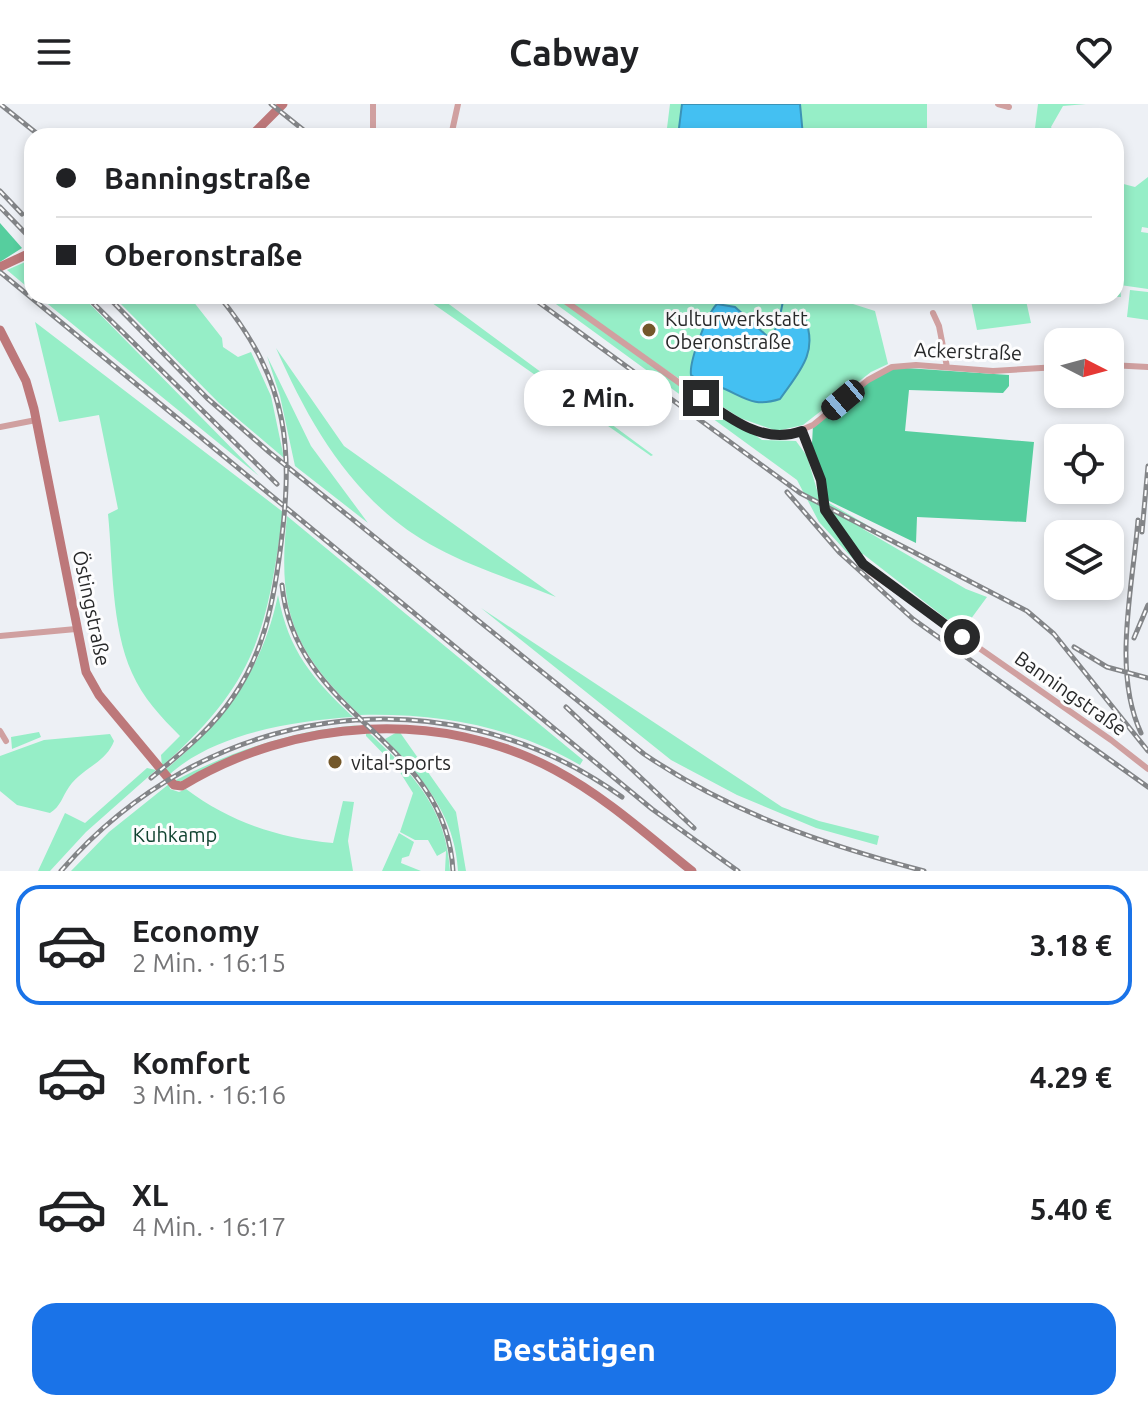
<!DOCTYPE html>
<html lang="de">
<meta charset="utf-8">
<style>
:root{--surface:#fff;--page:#f2f2f2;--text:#202124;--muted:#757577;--line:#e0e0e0;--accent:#1a73e8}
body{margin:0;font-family:Ubuntu,sans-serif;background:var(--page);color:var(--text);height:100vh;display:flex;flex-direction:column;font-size:30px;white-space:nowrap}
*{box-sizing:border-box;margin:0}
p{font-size:26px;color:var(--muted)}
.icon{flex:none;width:44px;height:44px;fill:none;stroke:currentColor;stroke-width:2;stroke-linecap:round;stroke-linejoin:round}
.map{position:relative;height:767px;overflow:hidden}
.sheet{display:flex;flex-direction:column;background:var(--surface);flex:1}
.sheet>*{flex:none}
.banner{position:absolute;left:24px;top:24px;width:1100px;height:176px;border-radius:24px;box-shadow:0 4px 12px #0003;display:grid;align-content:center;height:176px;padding:0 32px;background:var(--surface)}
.needle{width:52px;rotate:96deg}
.controls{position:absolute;left:1044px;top:224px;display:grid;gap:16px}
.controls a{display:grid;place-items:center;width:80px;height:80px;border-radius:16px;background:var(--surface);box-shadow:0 4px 12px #0003;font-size:40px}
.end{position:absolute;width:36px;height:36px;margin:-18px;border:10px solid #28292a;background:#fff;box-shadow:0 0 0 4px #fff}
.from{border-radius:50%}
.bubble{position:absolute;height:56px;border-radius:24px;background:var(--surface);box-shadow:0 4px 12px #0003;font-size:26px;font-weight:700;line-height:56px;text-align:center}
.car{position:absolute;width:24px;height:48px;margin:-24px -12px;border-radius:10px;box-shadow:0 0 6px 2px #0007;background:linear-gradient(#222 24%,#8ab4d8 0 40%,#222 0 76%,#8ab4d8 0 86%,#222 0)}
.banner b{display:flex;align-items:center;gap:28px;height:76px;font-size:30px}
.banner b+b{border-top:2px solid var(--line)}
.banner i{width:20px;height:20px;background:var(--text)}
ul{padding:14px 0 0;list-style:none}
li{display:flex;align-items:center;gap:24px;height:120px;margin:0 16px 12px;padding:0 16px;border:4px solid transparent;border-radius:24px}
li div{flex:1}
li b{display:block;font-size:30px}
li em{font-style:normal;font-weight:700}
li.active{border-color:var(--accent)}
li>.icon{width:72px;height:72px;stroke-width:1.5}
.cta{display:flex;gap:16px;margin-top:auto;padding:16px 32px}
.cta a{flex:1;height:92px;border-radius:24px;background:var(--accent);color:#fff;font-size:32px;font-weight:700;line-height:92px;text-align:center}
header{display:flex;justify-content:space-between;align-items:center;height:104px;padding:0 32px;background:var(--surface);font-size:36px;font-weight:700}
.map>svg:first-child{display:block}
.green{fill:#96eec7}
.forest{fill:#56ce9e}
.water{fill:#44c0f2;stroke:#3c93b6;stroke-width:2}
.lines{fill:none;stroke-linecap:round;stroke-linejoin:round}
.stream{stroke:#3c93b6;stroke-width:2}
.street{stroke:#d0a0a0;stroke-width:6}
.secondary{stroke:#bd787a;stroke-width:9}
.rail-casing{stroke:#838588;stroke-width:5}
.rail{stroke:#fdfdfe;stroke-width:2;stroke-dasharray:6;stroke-linecap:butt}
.route{stroke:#28292a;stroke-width:10}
.poi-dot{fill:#73572a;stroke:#fdfdfe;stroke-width:3}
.labels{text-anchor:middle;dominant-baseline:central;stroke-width:6;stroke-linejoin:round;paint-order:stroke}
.poi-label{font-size:20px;fill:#28292a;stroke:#fdfdfe;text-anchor:start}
.street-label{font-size:20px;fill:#28292a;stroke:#fdfdfe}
.park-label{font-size:20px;fill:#104330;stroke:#fdfdfe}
</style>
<header><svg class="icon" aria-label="menu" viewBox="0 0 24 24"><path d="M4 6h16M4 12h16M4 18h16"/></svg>Cabway<svg class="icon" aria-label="heart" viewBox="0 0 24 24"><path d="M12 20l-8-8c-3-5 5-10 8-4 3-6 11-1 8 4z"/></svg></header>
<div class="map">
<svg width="1148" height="767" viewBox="0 0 1148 767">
<rect width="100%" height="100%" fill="#edf0f5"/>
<path class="green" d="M670 0H927V29L1003 32H666Z
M1038 0H1086L1063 2 1051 23 1056 32H1034Z
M1148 73V124L1142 123 1141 128 1148 129V185L1120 181 1121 193 1089 192H1116V78L1135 83Z
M32 155V187L7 166Z
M1130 186 1148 188V216L1127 213Z
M38 192H82L259 372Z
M113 192H189L222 234 223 243 238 253 251 248 271 292 284 354 219 299Z
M422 192H438L653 351 651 352Z
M545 192H553L591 218 559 192H854L853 200 875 207 888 260 871 268 803 321 777 327 740 314 604 226 762 336 796 337 807 352 819 393 867 421 863 425 966 485 987 493 962 527 863 450 854 456 819 418 797 376Z
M1025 192 1031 219 977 226 970 192Z
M35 218 283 408C267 528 256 579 162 662L161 651 180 632C161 613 143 594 132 569 111 522 113 460 108 410L118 405 99 311 59 318Z
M276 244 344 342 556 493C517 477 474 464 437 444 357 402 311 324 276 244Z
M267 252 311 342 368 419 295 362 280 292Z
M287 412 583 656 580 661C512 622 438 609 360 611 292 546 277 506 287 412Z
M278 491C289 548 312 574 353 613 294 617 215 629 169 671L165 666C224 618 262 567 278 491Z
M481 504 782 703 819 717 879 732 877 741 816 724 737 691 671 656Z
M361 621 317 628 182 677H174C234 646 294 626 361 621Z
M366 626C411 668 446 702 450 767H445L446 747 437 752 428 736H415L400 728 413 689 398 665 366 632Z
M399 627 456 708 466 767H458C455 711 422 673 385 635Z
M39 628 41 633 12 645 11 633Z
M110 630 114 637C106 659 82 664 69 683 62 693 61 702 50 709L17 701 0 687V652L44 636Z
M147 664 156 666 86 728 50 767H38L65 709 85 719Z
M169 680 170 685 179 688 186 685C230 718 278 734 333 739L343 697 354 698 348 737 353 767H71L109 728Z
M399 729 414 738 409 752 402 754 401 759 421 767H382Z"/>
<path class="forest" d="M0 119 22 144 0 158Z
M892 263 1009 271V282L1003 289 909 286 905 327 1034 338 1026 418 917 413 916 439 827 396 812 340 813 321 868 276Z"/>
<path class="water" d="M682 0H800L803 32H678Z
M717 200 735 203 767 232 774 229 780 212 794 210 805 215C819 249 798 269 780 295 755 303 747 295 725 285 711 278 704 282 691 271 689 257 707 210 717 200Z"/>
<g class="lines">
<path class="stream" d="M780 212 784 192"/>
<path class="street" d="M998 0 1009 3
M373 32V0
M451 32 458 0
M558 192 716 305 746 324 765 330H792L813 321 868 276 892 263 916 261 993 267 1058 263
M933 209 939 222 947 263
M1110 261 1148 263
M0 323 36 316
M802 327 821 376 825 406 870 468 1111 636 1148 665
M0 532 76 525
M0 627 6 637"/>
<path class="secondary" d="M251 32 283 0
M0 163 32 148
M0 226 26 277 34 305 86 568 99 591 174 681 182 682C293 614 440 604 555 666 607 694 647 731 692 767"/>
<g class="rail-casing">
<path id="rail" d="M0 0 40 32
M271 0 311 32
M0 87 22 110
M0 103 32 136
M0 168 652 705 738 767
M86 192 277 380
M107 192 207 294 269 348 644 650C731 709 823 740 924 767
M530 192 800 389 1027 507 1054 530 1148 647
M787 388 840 449 913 515 1148 683
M1138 416C1133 482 1112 567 1141 629
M1142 428 1148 362
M282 481C295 614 446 634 453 767
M1134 534 1148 501
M1074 543 1107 563 1148 574
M566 603 694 724
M151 674C181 649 211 626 233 593 262 551 272 505 279 455 294 347 291 280 219 192
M61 767C204 601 441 563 622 693"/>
</g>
<use href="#rail" class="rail"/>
</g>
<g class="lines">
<path class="route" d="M701 294C731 315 763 341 802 327L821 376 825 406 863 460 962 533"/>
</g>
<g class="poi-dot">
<circle cx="649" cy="226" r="8"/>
<circle cx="335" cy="658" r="8"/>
</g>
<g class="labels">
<g class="poi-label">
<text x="665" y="214">Kulturwerkstatt<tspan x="665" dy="23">Oberonstraße</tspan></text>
<text x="351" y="658">vital-sports</text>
</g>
<g class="street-label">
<text transform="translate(968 247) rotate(2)">Ackerstraße</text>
<text transform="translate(92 504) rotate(78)">Östingstraße</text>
<text transform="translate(1071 589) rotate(35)">Banningstraße</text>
</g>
<g class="park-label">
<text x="175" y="730">Kuhkamp</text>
</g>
</g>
</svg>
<div class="controls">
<a><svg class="needle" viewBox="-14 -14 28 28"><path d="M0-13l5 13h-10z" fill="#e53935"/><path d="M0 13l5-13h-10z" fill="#757577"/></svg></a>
<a><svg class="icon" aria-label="locate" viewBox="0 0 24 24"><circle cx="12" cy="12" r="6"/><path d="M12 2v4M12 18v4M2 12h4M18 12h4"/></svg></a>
<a><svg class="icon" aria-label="layers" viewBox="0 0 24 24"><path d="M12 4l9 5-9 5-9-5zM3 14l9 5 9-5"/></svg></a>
</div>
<i class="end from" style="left:962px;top:533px"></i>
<i class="end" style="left:701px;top:294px"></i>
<div class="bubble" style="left:524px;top:266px;width:148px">2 Min.</div>
<i class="car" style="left:843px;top:296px;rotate:230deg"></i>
<div class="banner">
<b><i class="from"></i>Banningstraße</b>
<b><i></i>Oberonstraße</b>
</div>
</div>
<section class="sheet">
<ul>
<li class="active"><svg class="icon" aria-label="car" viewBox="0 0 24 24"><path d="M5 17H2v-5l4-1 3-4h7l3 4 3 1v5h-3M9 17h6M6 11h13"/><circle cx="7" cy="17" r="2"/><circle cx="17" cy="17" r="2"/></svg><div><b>Economy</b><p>2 Min. · 16:15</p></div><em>3.18 €</em></li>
<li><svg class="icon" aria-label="car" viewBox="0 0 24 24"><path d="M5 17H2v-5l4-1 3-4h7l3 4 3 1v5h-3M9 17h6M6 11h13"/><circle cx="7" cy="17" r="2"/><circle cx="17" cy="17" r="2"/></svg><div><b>Komfort</b><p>3 Min. · 16:16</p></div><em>4.29 €</em></li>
<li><svg class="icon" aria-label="car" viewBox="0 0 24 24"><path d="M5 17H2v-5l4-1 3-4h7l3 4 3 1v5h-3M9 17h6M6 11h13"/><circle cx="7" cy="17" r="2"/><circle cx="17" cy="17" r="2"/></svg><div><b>XL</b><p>4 Min. · 16:17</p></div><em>5.40 €</em></li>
</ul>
<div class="cta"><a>Bestätigen</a></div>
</section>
